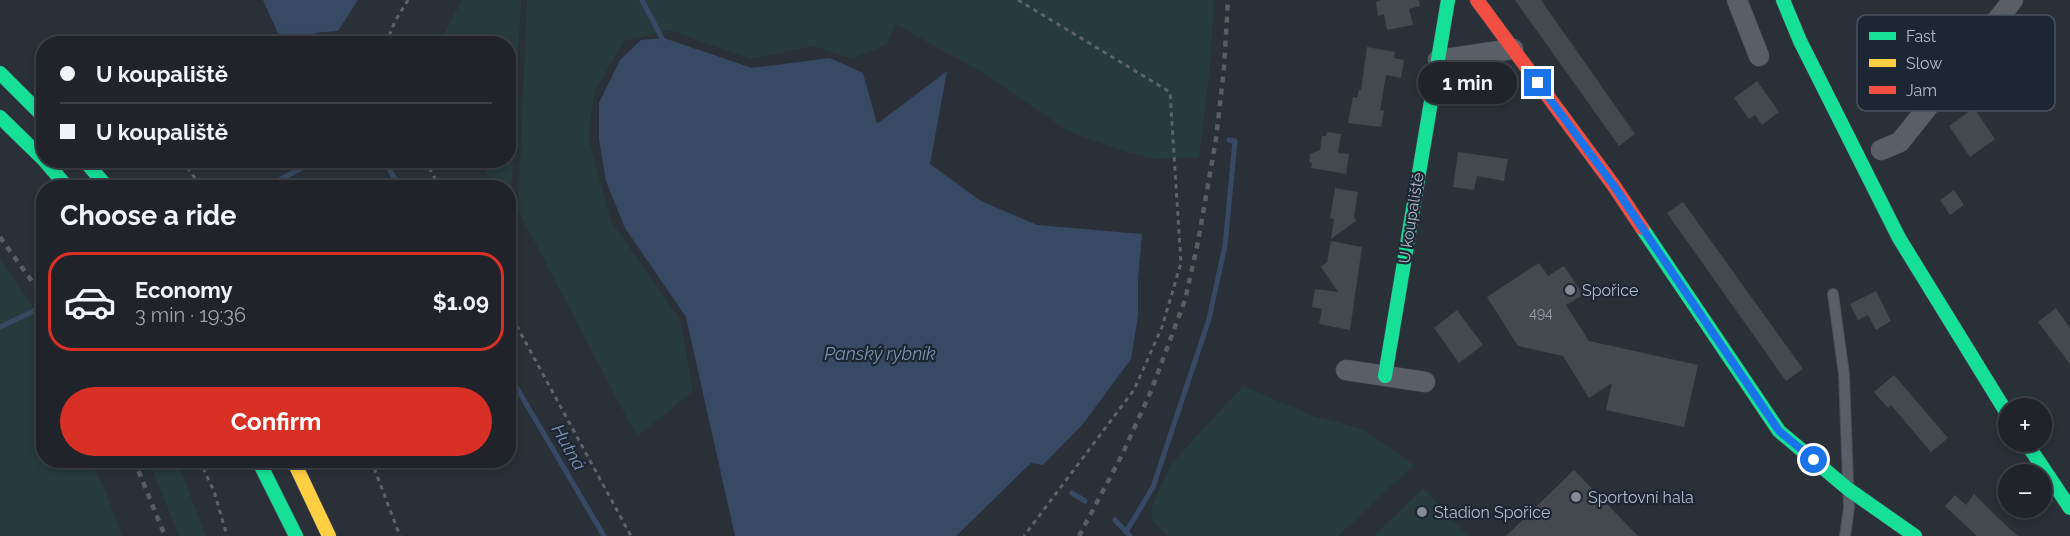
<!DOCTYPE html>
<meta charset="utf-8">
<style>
:root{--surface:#20242a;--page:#282c32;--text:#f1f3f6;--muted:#a2a4a8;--line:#3d4147;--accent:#d93025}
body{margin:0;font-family:Raleway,sans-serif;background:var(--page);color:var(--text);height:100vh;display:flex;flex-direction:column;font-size:22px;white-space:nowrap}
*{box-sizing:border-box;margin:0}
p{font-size:20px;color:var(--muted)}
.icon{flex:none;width:33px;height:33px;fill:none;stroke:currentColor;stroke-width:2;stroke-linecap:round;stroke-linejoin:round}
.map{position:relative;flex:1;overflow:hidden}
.details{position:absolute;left:36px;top:180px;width:480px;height:288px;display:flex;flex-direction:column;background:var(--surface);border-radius:24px;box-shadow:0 3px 9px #0003,0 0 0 2px var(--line)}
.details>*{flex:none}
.top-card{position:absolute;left:36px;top:36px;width:480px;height:132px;border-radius:24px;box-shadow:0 3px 9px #0003,0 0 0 2px var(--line);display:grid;align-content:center;height:132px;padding:0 24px;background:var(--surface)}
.tools{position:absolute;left:1998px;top:398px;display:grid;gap:12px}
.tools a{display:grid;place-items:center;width:54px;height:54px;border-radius:50%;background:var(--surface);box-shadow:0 3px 9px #0003,0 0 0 2px var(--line);font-size:30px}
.end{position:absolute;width:27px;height:27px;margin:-14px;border:8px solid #1a73e8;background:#fff;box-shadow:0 0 0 3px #fff}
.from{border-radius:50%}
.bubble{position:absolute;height:42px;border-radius:21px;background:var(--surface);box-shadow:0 3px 9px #0003,0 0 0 2px var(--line);font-size:20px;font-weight:700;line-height:42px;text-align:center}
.top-card b{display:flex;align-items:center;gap:21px;height:57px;font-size:22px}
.top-card b+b{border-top:2px solid var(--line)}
.top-card i{width:15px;height:15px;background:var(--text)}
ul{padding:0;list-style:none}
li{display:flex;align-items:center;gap:18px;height:99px;margin:0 12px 9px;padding:0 12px;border:3px solid transparent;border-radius:24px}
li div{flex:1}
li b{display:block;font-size:22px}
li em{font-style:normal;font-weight:700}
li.selected{border-color:var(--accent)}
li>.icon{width:54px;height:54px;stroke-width:1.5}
h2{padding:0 24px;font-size:27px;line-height:72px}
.button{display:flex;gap:12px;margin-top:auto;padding:12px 24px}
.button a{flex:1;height:69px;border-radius:36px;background:var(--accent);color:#fff;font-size:24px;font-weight:700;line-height:69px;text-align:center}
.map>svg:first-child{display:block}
.green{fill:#273a3e}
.water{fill:#384963}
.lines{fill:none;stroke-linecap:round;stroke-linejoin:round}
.stream{stroke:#384963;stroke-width:5}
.building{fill:#444950}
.lane-casing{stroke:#484c53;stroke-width:12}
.street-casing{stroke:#484c53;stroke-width:21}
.fast-casing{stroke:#484c53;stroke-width:15}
.slow-casing{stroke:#484c53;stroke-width:15}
.jam-casing{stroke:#484c53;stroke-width:15}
.path{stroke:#5d636a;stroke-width:3;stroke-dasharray:4.5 4.5;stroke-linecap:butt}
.lane{stroke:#5a5e66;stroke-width:10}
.street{stroke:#5a5e66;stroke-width:20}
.fast{stroke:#16e098;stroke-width:14}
.slow{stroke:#ffcf43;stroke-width:14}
.jam{stroke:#f24e42;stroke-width:14}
.rail{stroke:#595d64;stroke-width:4.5;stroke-dasharray:6 6;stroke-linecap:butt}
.route{stroke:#1a73e8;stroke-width:8}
.poi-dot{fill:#848b96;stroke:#1d2633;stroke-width:2}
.labels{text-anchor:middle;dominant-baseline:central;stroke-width:4.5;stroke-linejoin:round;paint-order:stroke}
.number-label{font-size:14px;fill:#989fab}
.street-label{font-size:16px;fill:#b4bcc9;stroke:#1d2633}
.poi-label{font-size:16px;fill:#b4bcc9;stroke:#1d2633;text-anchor:start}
.water-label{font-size:18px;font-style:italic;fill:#7c92b1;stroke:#1d2633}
.key{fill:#1d2633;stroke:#4a5360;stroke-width:1.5}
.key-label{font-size:16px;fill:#b4bcc9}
</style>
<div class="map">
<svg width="2070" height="536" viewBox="0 0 2070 536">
<rect width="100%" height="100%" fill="#2a3038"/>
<path class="green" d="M462 0H521L511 207 509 203 508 188 497 187 478 161 508 160V44L444 43 446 30Z
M527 0H1214L1210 67 1199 157 1156 159 1129 153 1068 131 983 73 895 24 887 44 852 59 814 46 751 59 670 30 624 41 595 91 588 137 611 221 680 319 693 391 637 437 518 210Z
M0 258 43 322 44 460 90 461 104 488 122 536H0Z
M1243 386 1313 416 1362 429 1414 465 1338 536H1167L1152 520V506L1171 464Z
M149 461H177L206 536H179Z
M1423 488 1469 536H1374Z"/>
<path class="water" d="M263 0H358L338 31 312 33 300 44 282 42Z
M664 38 752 68 830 58 863 73 877 124 947 71 930 164 981 201 1037 225 1142 234 1138 279V316L1131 359 1083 424 1043 465 1031 463 956 536H735L686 317 625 228 606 181 599 139V103L620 60 641 40Z"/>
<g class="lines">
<path class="stream" d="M642 0 665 44
M310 27 317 44
M384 160 400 188
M265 188 316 160
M0 327 44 306
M508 373 604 536
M1072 493 1085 501
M1115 520 1130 536
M1126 532 1153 487 1209 319 1225 246 1235 141 1229 140"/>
</g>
<path class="building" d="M1381 0H1419L1420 6 1409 9 1413 25 1387 30 1384 14 1378 16 1376 2Z
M1515 0H1541L1635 134 1619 146Z
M1367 47 1395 52 1394 58 1404 60 1401 78 1386 75 1380 110 1384 111 1381 127 1348 123 1353 97 1357 98 1359 90H1361Z
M1757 81 1779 112 1762 125 1755 115 1749 119 1734 98Z
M1974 108 1995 139 1970 157 1949 126Z
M1327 132 1341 134 1338 153 1349 154 1346 174 1311 168 1312 164 1309 161 1310 154 1320 150 1322 136H1326Z
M1458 152 1508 159 1504 181 1477 176 1474 190 1453 187Z
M1335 188 1358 192 1354 217 1356 221 1331 239 1334 219 1330 218Z
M1954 190 1964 205 1950 215 1940 200Z
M1683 202 1803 369 1786 381 1667 213Z
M1331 241 1362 247 1350 330 1319 324 1322 309 1312 307 1315 289 1338 292 1321 267 1327 262Z
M1539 263 1548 276 1564 266 1583 295 1566 305 1589 341 1698 365 1684 427 1606 410 1612 383 1589 398 1563 356 1518 346 1487 297Z
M1876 291 1891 321 1876 330 1868 315 1858 320 1850 304Z
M2056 308 2070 328V364L2038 322Z
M1457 310 1483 345 1459 363 1434 328Z
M1894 375 1948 438 1931 452 1891 405 1888 408 1874 392Z
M1574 470 1638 536H1506Z
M1974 494 1998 518 2018 536H1977L1945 506 1955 495 1966 505Z"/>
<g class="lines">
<g class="lane-casing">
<path id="lane" d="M1833 294 1844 374 1849 508 1845 536"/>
</g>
<g class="street-casing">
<path id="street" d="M1737 0 1759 56
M1438 60 1513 49
M1881 150 1900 142 2013 0
M1346 370 1425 382"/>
</g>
<g class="fast-casing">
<path id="fast" d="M1783 0 1800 41 1899 238 2008 415
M0 73 44 117
M0 117 44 160
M44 160 68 188
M84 160 108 188
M1642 228 1779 431 1848 489 1915 536
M1385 376 1448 0
M2025 441 2070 508
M258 460 296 536"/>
</g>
<g class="slow-casing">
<path id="slow" d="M293 460 329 536"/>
</g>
<g class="jam-casing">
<path id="jam" d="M1477 0 1614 186 1642 228"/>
</g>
<path class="path" d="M1018 0 1170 92 1181 263 1162 327 1134 390 1024 536
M386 44 395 21 408 0
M182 160 202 188
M425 160 440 188
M41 222 44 227
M508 310 631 536
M199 460 214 491 227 536
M371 460 400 536"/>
<use href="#lane" class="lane"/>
<use href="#street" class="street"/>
<use href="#fast" class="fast"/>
<use href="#slow" class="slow"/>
<use href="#jam" class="jam"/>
<path class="rail" d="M0 237 44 298
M134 460 165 536
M1079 536 1122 455 1151 391 1185 300 1198 242 1216 139 1224 68 1228 0"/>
</g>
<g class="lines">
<path class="route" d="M1538 83 1614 186 1779 431 1814 460"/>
</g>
<g class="poi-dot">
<circle cx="1570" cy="290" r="6"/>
<circle cx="1576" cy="497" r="6"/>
<circle cx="1422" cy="512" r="6"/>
</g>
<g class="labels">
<g class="number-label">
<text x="1541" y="313">494</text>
</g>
<g class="street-label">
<text transform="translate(1411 218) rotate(-81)">U koupaliště</text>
</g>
<g class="poi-label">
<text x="1582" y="290">Spořice</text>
<text x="1588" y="497">Sportovní hala</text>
<text x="1434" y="512">Stadion Spořice</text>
</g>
<g class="water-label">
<text x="880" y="353">Panský rybník</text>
<text transform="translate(569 447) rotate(60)">Hutná</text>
</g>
</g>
<rect x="1857" y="15" width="198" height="96" rx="9" class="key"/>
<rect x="1869" y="32" width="27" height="8" fill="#16e098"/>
<rect x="1869" y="59" width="27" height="8" fill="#ffcf43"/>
<rect x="1869" y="86" width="27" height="8" fill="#f24e42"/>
<g class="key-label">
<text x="1906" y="42">Fast</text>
<text x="1906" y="69">Slow</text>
<text x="1906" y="96">Jam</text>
</g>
</svg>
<div class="tools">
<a>+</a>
<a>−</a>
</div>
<i class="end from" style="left:1814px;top:460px"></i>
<i class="end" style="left:1538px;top:83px"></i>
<div class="bubble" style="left:1418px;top:62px;width:99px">1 min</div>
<div class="top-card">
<b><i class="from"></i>U koupaliště</b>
<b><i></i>U koupaliště</b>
</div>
<section class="details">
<h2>Choose a ride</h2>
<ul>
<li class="selected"><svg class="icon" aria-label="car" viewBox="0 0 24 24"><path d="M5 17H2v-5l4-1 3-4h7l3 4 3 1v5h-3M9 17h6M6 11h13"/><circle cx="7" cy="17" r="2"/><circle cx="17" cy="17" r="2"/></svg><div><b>Economy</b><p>3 min · 19:36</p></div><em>$1.09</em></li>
</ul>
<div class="button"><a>Confirm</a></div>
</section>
</div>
